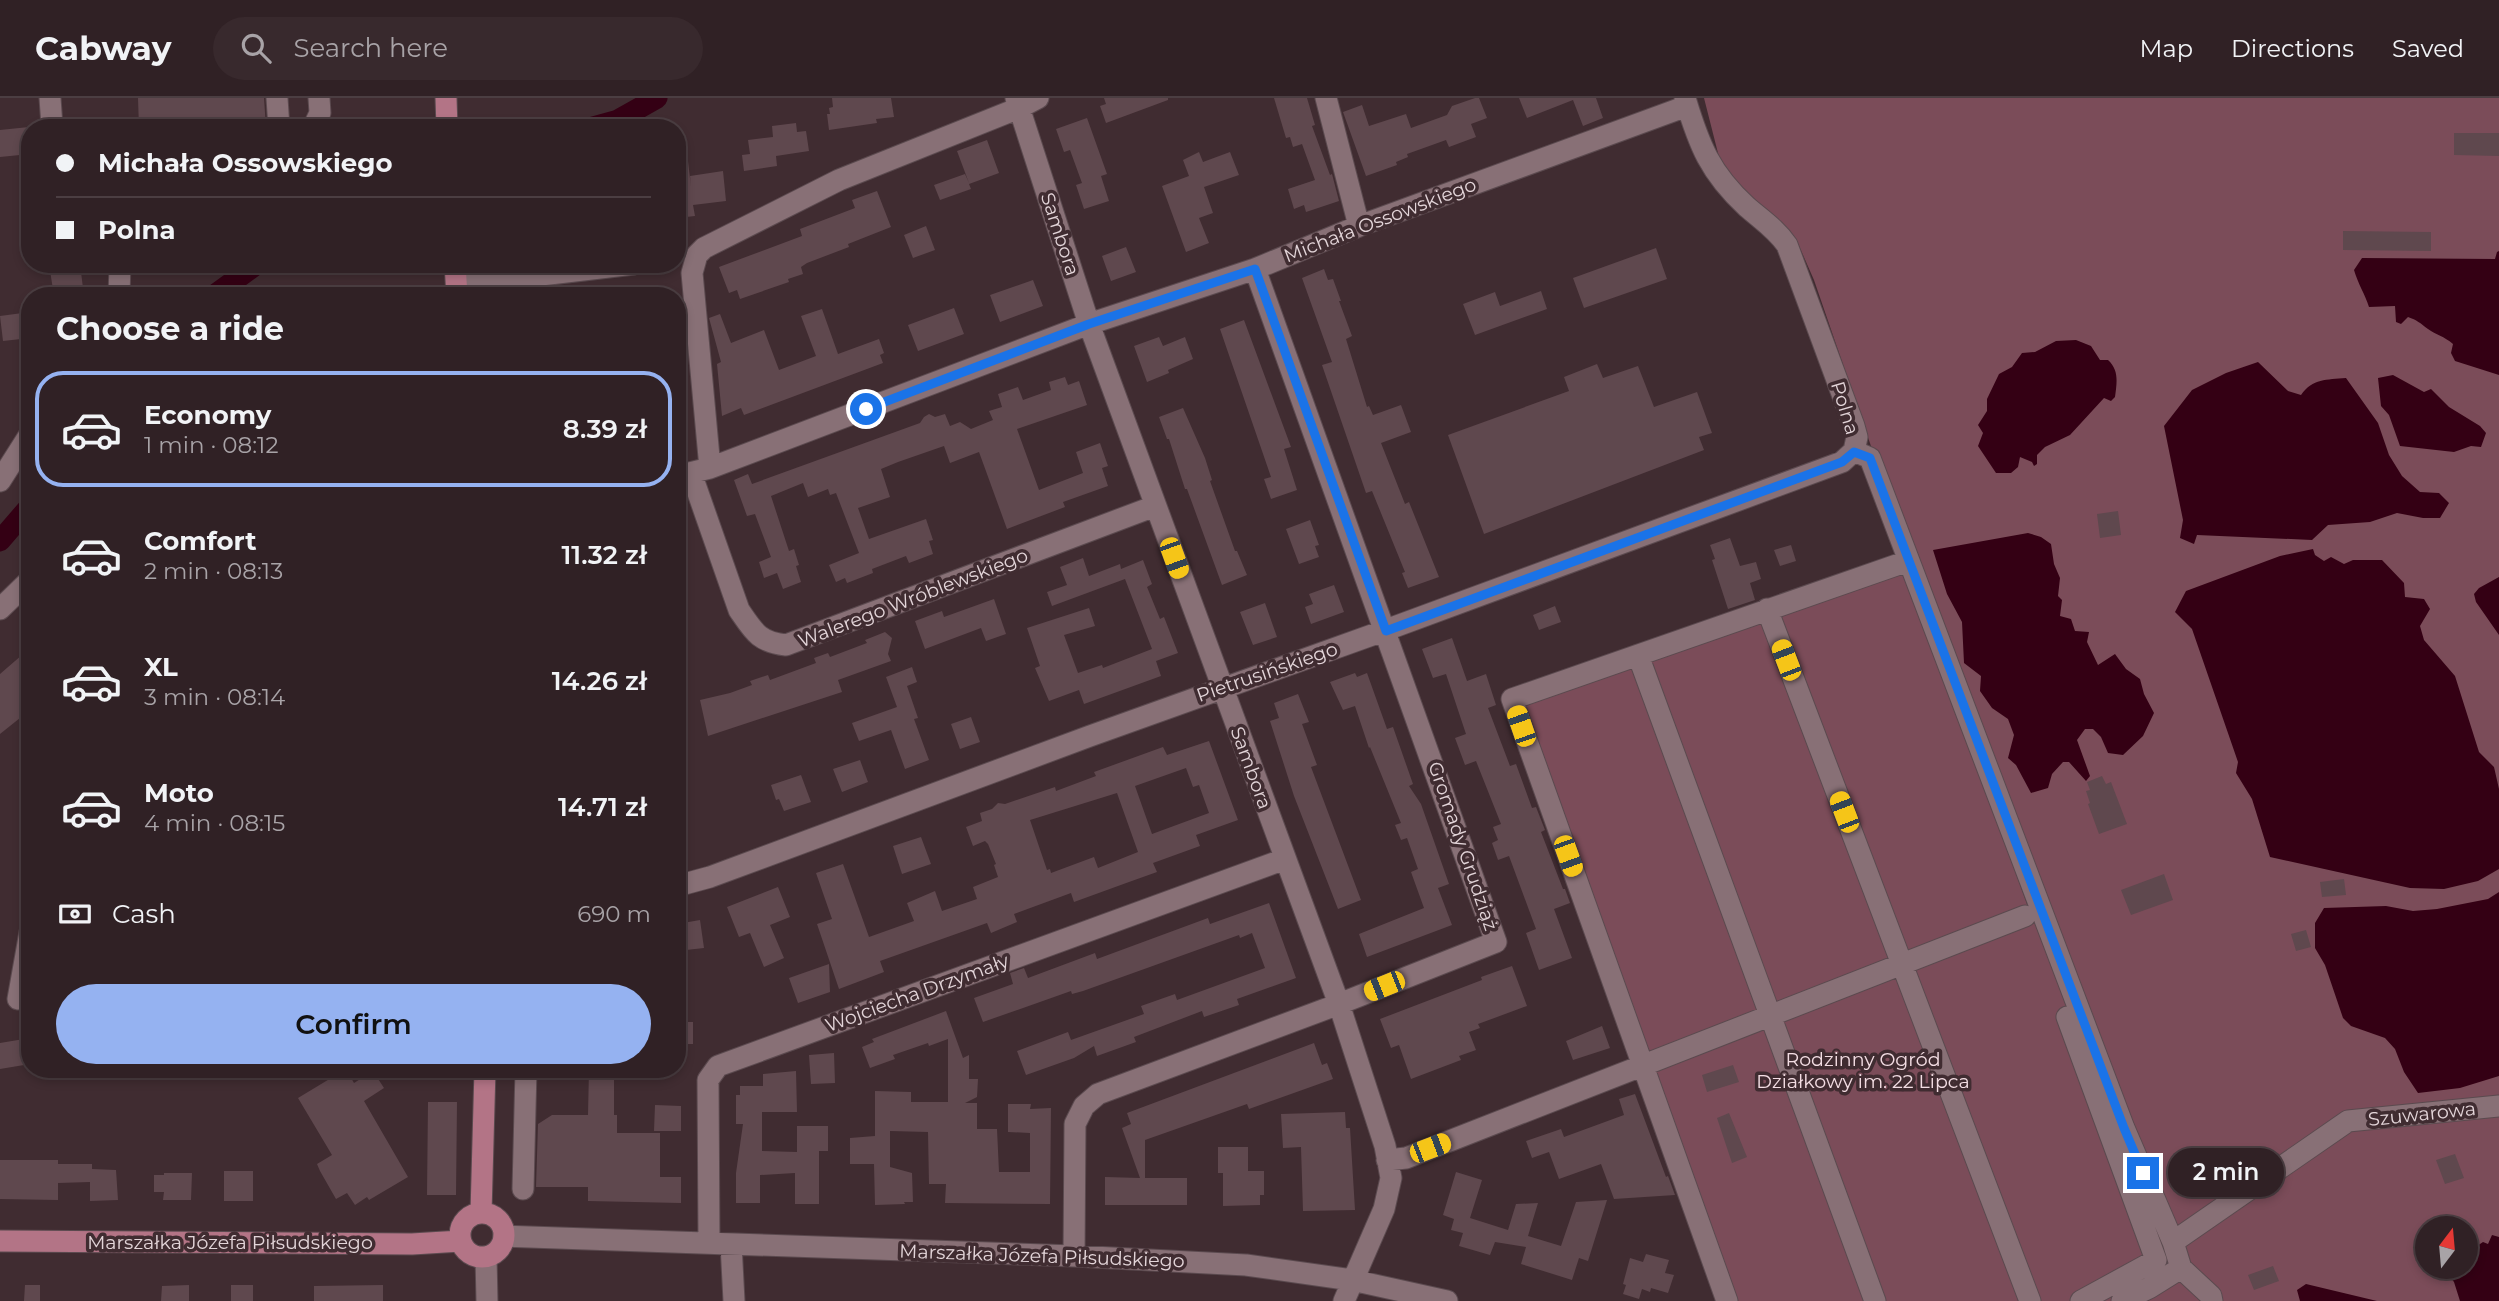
<!DOCTYPE html>
<meta charset="utf-8">
<style>
:root{--surface:#302125;--page:#38292d;--text:#f1f3f6;--muted:#a8a3a7;--line:#4b3e42;--accent:#95b2f1}
body{margin:0;font-family:Montserrat,sans-serif;background:var(--page);color:var(--text);height:100vh;display:flex;flex-direction:column;font-size:26px;white-space:nowrap}
*{box-sizing:border-box;margin:0}
p{font-size:23px;color:var(--muted)}
.icon{flex:none;width:38px;height:38px;fill:none;stroke:currentColor;stroke-width:2;stroke-linecap:round;stroke-linejoin:round}
.map{position:relative;flex:1;overflow:hidden}
.sheet{position:absolute;left:21px;top:189px;width:665px;height:791px;display:flex;flex-direction:column;background:var(--surface);border-radius:28px;box-shadow:0 4px 10px #0003,0 0 0 2px var(--line)}
.sheet>*{flex:none}
.hud{position:absolute;left:21px;top:21px;width:665px;height:154px;border-radius:28px;box-shadow:0 4px 10px #0003,0 0 0 2px var(--line);display:grid;align-content:center;height:154px;padding:0 35px;background:var(--surface)}
.needle{width:46px;rotate:16deg}
.fabs{position:absolute;left:2415px;top:1118px;display:grid;gap:14px}
.fabs a{display:grid;place-items:center;width:63px;height:63px;border-radius:50%;background:var(--surface);box-shadow:0 4px 10px #0003,0 0 0 2px var(--line);font-size:35px}
.end{position:absolute;width:32px;height:32px;margin:-16px;border:9px solid #1a73e8;background:#fff;box-shadow:0 0 0 4px #fff}
.from{border-radius:50%}
.bubble{position:absolute;height:49px;border-radius:24px;background:var(--surface);box-shadow:0 4px 10px #0003,0 0 0 2px var(--line);font-size:23px;font-weight:600;line-height:49px;text-align:center}
.car{position:absolute;width:21px;height:42px;margin:-21px -10px;border-radius:9px;box-shadow:0 0 5px 2px #0007;background:linear-gradient(#f5c518 24%,#345 0 40%,#f5c518 0 76%,#345 0 86%,#f5c518 0)}
.hud b{display:flex;align-items:center;gap:24px;height:66px;font-size:26px}
.hud b+b{border-top:2px solid var(--line)}
.hud i{width:18px;height:18px;background:var(--text)}
ul{padding:0;list-style:none}
li{display:flex;align-items:center;gap:21px;height:116px;margin:0 14px 10px;padding:0 21px;border:4px solid transparent;border-radius:28px}
li div{flex:1}
li b{display:block;font-size:26px}
li em{font-style:normal;font-weight:600}
li.current{border-color:var(--accent)}
li>.icon{width:63px;height:63px;stroke-width:1.5}
h2{padding:0 35px;font-size:32px;line-height:84px}
.pay{display:flex;align-items:center;gap:18px;height:77px;padding:0 35px;font-size:26px}
.pay p{margin-inline-start:auto}
.action{display:flex;gap:14px;margin-top:auto;padding:14px 35px}
.action a{flex:1;height:80px;border-radius:42px;background:var(--accent);color:#111;font-size:28px;font-weight:600;line-height:80px;text-align:center}
header{display:flex;align-items:center;gap:42px;box-sizing:border-box;height:98px;padding:0 35px;background:var(--surface);border-bottom:2px solid var(--line)}
header strong{font-size:33px}
nav{display:flex;gap:38px;margin-inline-start:auto;font-size:24px}
.search{width:490px;height:63px;background:var(--page);display:flex;align-items:center;gap:18px;box-sizing:border-box;padding:0 24px;border-radius:38px;color:var(--muted);font-size:26px}
.map>svg:first-child{display:block}
.green{fill:#7b4c59;fill-rule:evenodd}
.water{fill:#340014}
.lines{fill:none;stroke-linecap:round;stroke-linejoin:round}
.canal{stroke:#340014;stroke-width:21}
.building{fill:#5f484e;fill-rule:evenodd}
.minor-casing{stroke:#5b4a4f;stroke-width:23}
.major-casing{stroke:#5b4a4f;stroke-width:23}
.minor{stroke:#887076;stroke-width:21}
.major{stroke:#b37486;stroke-width:21}
.route{stroke:#1a73e8;stroke-width:9}
.labels{text-anchor:middle;dominant-baseline:central;stroke-width:7;stroke-linejoin:round;paint-order:stroke}
.street-label{font-size:19px;fill:#e3d5d9;stroke:#402c31}
.park-label{font-size:19px;fill:#f3dde3;stroke:#402c31}
</style>
<header>
<strong>Cabway</strong>
<div class="search"><svg class="icon" aria-label="search" viewBox="0 0 24 24"><circle cx="10" cy="10" r="6"/><path d="M15 15l6 6"/></svg>Search here</div>
<nav><a>Map</a><a>Directions</a><a>Saved</a></nav>
</header>
<div class="map">
<svg width="2499" height="1203" viewBox="0 0 2499 1203">
<rect width="100%" height="100%" fill="#402c31"/>
<path class="green" d="M1704 0H2499V1203H1721L1504 598 1905 465 2033 823 2052 814 1872 351 1814 182 1796 141 1774 118 1750 104 1720 63ZM2427 1130H2466V1169H2427Z"/>
<path class="water" d="M2499 153V277L2455 263 2451 255 2453 246C2444 238 2436 237 2428 231 2420 225 2417 222 2408 219L2401 226 2396 224 2395 208 2369 209C2365 196 2358 186 2354 172L2362 160 2495 161 2497 154Z
M2076 242 2091 248 2100 262H2108C2119 272 2117 284 2115 299L2111 303 2104 300 2070 337 2045 349 2037 357V366L2034 368 2032 364 2020 359 2018 369 2011 375H1996L1978 348 1983 335 1978 327 1987 313V301L1999 276 2012 269 2022 255 2035 254 2056 243Z
M2258 264 2288 293 2301 297C2313 280 2326 282 2346 280L2378 325 2389 357 2402 378 2420 394 2439 395 2449 405 2440 420H2423L2397 415 2370 424 2328 427 2312 442 2197 437 2194 446 2180 440 2183 422 2164 328 2192 292 2226 275Z
M2393 277 2424 294 2431 291 2449 309 2480 328 2486 335 2481 349 2471 348 2454 354 2400 348 2389 317 2381 308 2378 280Z
M2028 435 2041 439 2051 446 2054 466 2060 480 2058 498 2062 502 2060 518 2071 521 2075 533 2089 534 2087 544 2098 567 2115 556 2126 571 2140 581 2144 596 2154 615 2143 638 2123 657 2108 655 2101 639 2093 631H2085L2077 642 2090 678 2086 683 2069 664H2063L2052 676 2048 690 2031 695 2016 667 2008 660 2014 637 2008 621 1992 610 1980 593 1981 578 1964 565 1962 524 1947 496 1933 452Z
M2313 451 2315 457 2324 463 2331 459 2344 466 2353 462H2382L2404 485 2405 499 2424 501 2430 511 2420 528 2424 542 2455 578 2479 654 2494 669 2499 691V771L2478 783 2444 791 2410 790 2270 759 2252 701 2236 675 2238 664 2192 531 2175 514 2186 493 2280 458Z
M2499 479V537L2476 504 2474 496 2479 490Z
M2499 794V978L2460 990 2418 995 2404 974 2395 951 2385 940 2351 928 2343 920 2325 867 2315 850V825L2324 810 2386 808 2413 813 2437 811 2488 801Z
M2492 1137 2499 1139V1203H2460L2454 1184 2446 1174 2448 1169H2466V1152L2474 1150 2483 1144 2488 1146Z
M2306 1186 2377 1203H2300L2297 1192Z"/>
<g class="lines">
<path class="canal" d="M589 30 618 22 657 0
M213 198 257 166
M0 443 30 408"/>
</g>
<path class="building" d="M138 0H264L266 30H139Z
M832 0H891L894 19 876 21 877 25 829 32 827 16H830L829 10 833 9Z
M1104 0H1168V2L1106 25 1100 8 1106 6Z
M1274 0H1307L1315 27 1312 28 1330 77 1332 76 1339 103 1306 114 1304 107 1294 111 1288 91 1315 82 1302 46 1293 49 1290 39 1286 40Z
M1475 0H1479L1487 20 1471 26 1476 39 1449 49 1446 42 1407 56 1408 59 1396 64 1397 67 1366 78 1343 14 1362 7 1369 28 1406 16 1411 30 1447 17 1452 8Z
M1519 0H1596L1603 20 1583 28 1573 2 1527 20Z
M1087 20 1107 76 1101 78 1109 103 1084 111 1076 87 1082 85 1070 52 1064 54 1056 31Z
M796 25 797 34 806 33 809 53 776 58 777 68 744 73 742 57 750 56 748 42 773 39 772 28Z
M29 29 30 56 0 59V32Z
M2454 35H2499V58L2454 57Z
M987 42 999 75 969 86 971 91 940 102 934 87 965 76 969 85 957 53Z
M1199 54 1203 64 1230 54 1239 77 1204 89 1213 115 1199 120 1209 145 1186 154 1162 88 1189 78 1183 62Z
M677 63H688L691 89 690 78 723 73 726 103 693 107 695 118 677 120Z
M877 93 891 129 848 146 849 149 807 165 801 169 803 176 788 181 789 184 740 201 737 192 729 195 719 169 802 138 800 131 855 110 852 102Z
M926 128 935 152 913 160 904 137Z
M2343 133 2431 134V153L2343 152Z
M1126 149 1136 174 1111 183 1102 158Z
M1656 150 1667 181 1584 210 1573 180Z
M49 166H80L84 198H54Z
M1324 171 1328 182 1333 181 1341 203H1339L1352 238 1346 241 1367 309 1369 308 1373 317 1401 307 1411 334 1381 345 1405 406 1409 404 1439 479 1408 490 1402 475 1405 474 1372 393 1366 395 1322 267 1332 264 1302 180Z
M1033 182 1043 208 1000 224 990 197Z
M1541 193 1547 211 1475 237 1463 206 1495 194 1500 208Z
M954 210 964 236 918 253 908 227Z
M822 211 838 256 879 241 884 255 880 257 883 265 744 317 741 310 722 318 717 266 721 264 709 220 720 216 731 245 764 232 779 272 816 258 801 218Z
M30 214V240L3 243 0 218Z
M1244 222 1291 349 1284 351 1297 392 1271 401 1264 381 1271 379 1220 231Z
M1159 239 1163 248 1185 239 1193 261 1168 272 1169 275 1147 284 1134 248Z
M1597 266 1603 280 1638 268 1654 309 1697 294 1712 335 1699 339 1704 352 1484 436 1448 337 1569 293 1564 279Z
M1065 279 1068 287 1079 283 1087 307 1017 331 1039 392 1083 375 1076 354 1100 345 1108 368 1102 370 1108 388 1063 404 1065 409 1007 431 979 354 950 365 944 348 898 364 881 371 890 399 858 410 869 441 926 421 933 442 929 443 933 456 909 465 906 458 872 471 873 475 847 485 845 480 836 484 829 467 859 455 836 395 830 397 828 391 808 399 803 385 771 398 789 453 794 451 799 467 796 468 801 484 783 491 777 475 764 480 759 464 771 459 755 416 747 418 734 382 748 376 752 386 920 325 924 319 929 316 935 319 945 316 950 328 960 324 971 331 993 322 989 313 1002 309 998 296 1018 289 1023 302 1051 292 1049 284Z
M1183 310 1205 360 1212 382 1210 383 1235 453H1237L1247 477 1222 487 1187 391H1185L1169 341H1167L1159 319Z
M2118 413 2121 437 2100 440 2097 416Z
M1310 422 1319 447 1315 448 1319 459 1299 466 1286 431Z
M1730 440 1740 468 1756 464 1761 481 1750 485 1755 502 1728 511 1712 462 1715 461 1710 447Z
M1791 447 1796 463 1780 468 1774 452Z
M1083 460 1089 478 1120 466 1121 471 1143 462 1152 486 1147 489 1160 521 1164 519 1178 555 1156 563 1161 578 1084 606 1079 592 1049 603 1035 570 1040 568 1027 530 1089 510 1095 528 1064 537 1078 575 1102 567 1103 570 1152 551 1125 481 1052 508 1047 494 1067 487 1060 469Z
M1334 487 1344 514 1311 526 1305 509 1313 506 1309 496Z
M994 501 1006 536 986 543 981 530 925 551 915 523 942 513 944 519Z
M1265 505 1277 539 1253 547 1240 514Z
M1555 508 1561 524 1539 532 1533 517Z
M885 534 892 540 888 556 891 563 838 582 842 594 708 638 700 602 730 595 752 587 750 583 768 577 770 582 816 565 814 560 828 555 830 559 867 545 865 542Z
M1452 540 1467 583 1486 576 1496 607 1488 610 1510 668 1516 666 1532 710 1536 709 1545 732 1541 734 1563 791H1565L1570 805 1554 811 1572 860 1539 872 1526 835 1536 831 1509 758 1498 762 1492 745 1498 742 1493 729 1501 726 1476 663 1465 667 1455 640 1466 636 1446 576 1433 580 1422 551Z
M30 550V612L0 636V576Z
M912 569 917 584 907 588 918 620 914 621 929 662 905 671 891 632 859 643 852 625 897 609 886 579Z
M1355 575 1357 579 1367 575 1387 631 1393 629 1413 686 1409 688 1421 706 1449 786 1438 790 1452 827 1367 859 1359 836 1424 810 1411 774 1418 771 1407 740 1401 742 1395 727 1401 725 1370 649 1369 650 1355 608 1343 612 1330 584Z
M1298 596 1309 624 1302 626 1317 667 1311 669 1361 802 1338 811 1294 698 1270 623 1279 620 1274 605Z
M971 619 980 644 960 651 951 626Z
M1209 643 1238 722 1196 737 1200 748 1153 765 1157 774 1129 784 1074 804 1071 795 1014 816 1017 824 991 835 987 825 880 863 884 874 839 891 817 826 832 821 816 775 843 766 869 839 914 823 907 805 935 793 942 813 977 801 973 789 998 779 994 767 996 766 988 746 985 743 973 748 966 729 982 723 980 715 992 711 998 705 1005 706 1055 689 1056 693 1096 678 1094 674 1163 649 1167 657ZM1186 670 1193 689 1199 687 1209 715 1152 736 1135 688ZM1117 695 1138 754 1098 770 1094 759 1051 775 1050 771 1047 772 1030 722Z
M860 662 868 684 842 694 833 671Z
M801 677 811 704 784 713 779 701 776 702 771 687Z
M2102 678 2106 686 2111 684 2127 726 2099 736 2088 706 2090 705 2086 693 2090 692 2087 684Z
M921 739 931 766 902 776 893 748Z
M2164 776 2173 802 2131 817 2121 792Z
M2344 781 2346 797 2322 799 2320 784Z
M778 789 790 819 770 827 784 860 764 869 750 835 739 839 727 809Z
M1269 805 1296 880 1237 901 1239 907 1204 919 1202 913 1134 939 1136 944 1097 958 1094 948 1074 960 1026 977 1017 953 1068 934 1071 942 1144 916 1141 908 1175 896 1177 902 1265 870 1252 835 1240 840 1239 837 1083 893 1072 896 1071 893 983 924 974 900 1013 886 1010 875 1024 870 1028 880 1095 855 1097 861 1208 820 1210 826Z
M700 822 704 850 677 853V826Z
M2306 832 2311 849 2296 853 2291 836Z
M829 866 830 894 798 905 789 880Z
M1512 868 1527 908 1478 926 1480 930 1469 934 1476 952 1459 958 1461 962 1411 981 1399 947 1391 950 1380 921 1482 882 1481 879Z
M946 913 963 960 969 957V981H978L977 999 965 1005H977V1031H997L999 1074H1030V1035L1008 1034V1006H1031L1030 1011 1051 1010 1050 1106 945 1105 946 1086H929L928 1034 890 1033V1069L912 1075 913 1104H904L905 1106 875 1107 874 1066H850V1040L875 1038V993L911 994V1004H948V941L929 948 928 945 893 957 895 961 870 970 862 949 874 944 872 941Z
M677 924H693V946H677Z
M1602 928 1610 950 1573 962 1566 943Z
M30 940V966L0 971V945Z
M1314 945 1322 967 1327 965 1333 981 1249 1011 1247 1006 1145 1042V1080H1187V1107H1105V1079L1140 1080 1122 1030 1131 1026 1127 1015Z
M834 955 835 985 811 986 809 957Z
M1733 967 1739 984 1707 994 1702 977Z
M346 971 354 985 373 973 384 990 364 1003 408 1079 369 1102 367 1099 355 1107 347 1095 336 1101 320 1073 317 1066 332 1057 298 1000Z
M589 971H614V1017H617V1035H660V1079H681V1105L588 1103V1089H536L538 1026 552 1017H588Z
M796 973 797 1014H762V1053L797 1054V1028H828V1053H819V1106H795V1075L760 1077V1105H736V1075L743 1026H736V997H740V988H763V976Z
M1635 996 1666 1079 1668 1078 1675 1097 1614 1101 1601 1066 1559 1081 1549 1054 1532 1060 1526 1043 1561 1031 1564 1039 1624 1017 1619 1001Z
M428 1004H457L456 1097H427Z
M655 1007 681 1008V1033H654Z
M1345 1014 1346 1030H1350L1355 1112 1303 1113 1301 1049 1283 1050 1281 1016Z
M1729 1015 1747 1059 1732 1065 1717 1020Z
M1218 1049H1248V1073H1264V1097H1260V1107L1223 1108V1075H1218Z
M2455 1056 2464 1080 2445 1086 2436 1062Z
M0 1062H58V1066H92V1071L116 1072 118 1102 90 1103V1084L58 1085V1102L0 1101Z
M224 1073H253V1103H224Z
M1456 1074 1482 1082 1470 1120 1508 1132 1516 1106 1538 1105 1528 1138 1561 1148 1576 1104 1607 1102 1588 1163 1579 1160 1572 1182 1521 1166 1526 1149 1495 1144 1490 1157 1459 1148 1463 1135 1451 1132 1454 1121 1443 1117Z
M164 1075H192L191 1102H163L164 1094H154V1077H164Z
M1646 1156 1669 1162 1665 1175 1674 1177 1668 1195 1651 1190 1650 1194 1642 1191 1639 1201 1623 1196 1626 1187 1623 1186 1630 1160 1643 1164Z
M2273 1168 2279 1183 2254 1192 2248 1177Z
M25 1187H40V1203H24Z
M189 1187V1203H161L162 1188Z
M231 1187H253V1203H231Z
M383 1187V1203H314V1188Z"/>
<g class="lines">
<g class="minor-casing">
<path id="minor" d="M50 0 52 28
M277 0 279 30
M1016 0 1089 226 1339 906 1385 1048 1391 1080 1384 1111 1344 1203
M1326 0 1359 128
M1685 0C1699 47 1710 75 1747 109 1762 122 1776 131 1787 147L1854 328 1857 339 1854 353
M313 30 320 15 319 0
M500 182 634 166
M457 185 487 183 486 166
M119 198 120 166
M1854 353 1870 360 2124 1030 2173 1144 2181 1170 2149 1190 2122 1203
M710 370 692 175 697 157 704 150 839 82 1019 10 1038 0
M691 375 739 512C754 534 759 544 786 547L1155 408
M677 378 710 370 1089 226 1255 171 1359 128 1687 8
M0 383 30 336
M0 511 30 482
M1767 511 2030 1203
M1638 557 1875 1203
M677 788 710 779 1090 638 1386 532 1842 364 1854 353
M18 901 30 834
M2067 919 2156 1162 2081 1203
M1387 1062 1406 1060 2025 818
M523 1091 526 971
M504 1138 1074 1158 1246 1167 1352 1182 1447 1203
M709 1144 708 982 718 968 1285 761
M2173 1144 2348 1023 2499 1008
M731 1146 734 1203
M1074 1158 1075 1026 1084 1008 1098 996 1339 906 1496 844 1255 171
M486 1159 487 1203
M2181 1170 2211 1198 2212 1203
M1727 1203 1512 601 1908 463"/>
</g>
<g class="major-casing">
<path id="major" d="M446 0 447 30
M455 166 457 198
M481 1115 485 971
M460 1137a22 22 0 1 1 44 0a22 22 0 1 1-44 0Z
M0 1143 412 1146 461 1143"/>
</g>
<use href="#minor" class="minor"/>
<use href="#major" class="major"/>
</g>
<g class="lines">
<path class="route" d="M866 311 1089 226 1255 171 1386 533 1842 364 1854 354 1870 360 2124 1030 2143 1075"/>
</g>
<g class="labels">
<g class="street-label">
<text transform="translate(1380 122) rotate(-21)">Michała Ossowskiego</text>
<text transform="translate(1060 136) rotate(72)">Sambora</text>
<text transform="translate(1845 310) rotate(73)">Polna</text>
<text transform="translate(913 500) rotate(-21)">Walerego Wróblewskiego</text>
<text transform="translate(1267 574) rotate(-19)">Pietrusińskiego</text>
<text transform="translate(1251 670) rotate(70)">Sambora</text>
<text transform="translate(1463 748) rotate(71)">Gromady Grudziąż</text>
<text transform="translate(917 895) rotate(-20)">Wojciecha Drzymały</text>
<text transform="translate(2422 1016) rotate(-6)">Szuwarowa</text>
<text x="230" y="1144">Marszałka Józefa Piłsudskiego</text>
<text transform="translate(1042 1158) rotate(2)">Marszałka Józefa Piłsudskiego</text>
</g>
<g class="park-label">
<text x="1863" y="961">Rodzinny Ogród<tspan x="1863" dy="22">Działkowy im. 22 Lipca</tspan></text>
</g>
</g>
</svg>
<div class="fabs">
<a><svg class="needle" viewBox="-14 -14 28 28"><path d="M0-13l5 13h-10z" fill="#e53935"/><path d="M0 13l5-13h-10z" fill="#a8a3a7"/></svg></a>
</div>
<i class="end from" style="left:866px;top:311px"></i>
<i class="end" style="left:2143px;top:1075px"></i>
<div class="bubble" style="left:2168px;top:1050px;width:116px">2 min</div>
<i class="car" style="left:1174px;top:460px;rotate:160deg"></i>
<i class="car" style="left:1786px;top:562px;rotate:339deg"></i>
<i class="car" style="left:1521px;top:628px;rotate:341deg"></i>
<i class="car" style="left:1844px;top:714px;rotate:339deg"></i>
<i class="car" style="left:1568px;top:758px;rotate:160deg"></i>
<i class="car" style="left:1384px;top:888px;rotate:248deg"></i>
<i class="car" style="left:1430px;top:1050px;rotate:69deg"></i>
<div class="hud">
<b><i class="from"></i>Michała Ossowskiego</b>
<b><i></i>Polna</b>
</div>
<section class="sheet">
<h2>Choose a ride</h2>
<ul>
<li class="current"><svg class="icon" aria-label="car" viewBox="0 0 24 24"><path d="M5 17H2v-5l4-1 3-4h7l3 4 3 1v5h-3M9 17h6M6 11h13"/><circle cx="7" cy="17" r="2"/><circle cx="17" cy="17" r="2"/></svg><div><b>Economy</b><p>1 min · 08:12</p></div><em>8.39 zł</em></li>
<li><svg class="icon" aria-label="car" viewBox="0 0 24 24"><path d="M5 17H2v-5l4-1 3-4h7l3 4 3 1v5h-3M9 17h6M6 11h13"/><circle cx="7" cy="17" r="2"/><circle cx="17" cy="17" r="2"/></svg><div><b>Comfort</b><p>2 min · 08:13</p></div><em>11.32 zł</em></li>
<li><svg class="icon" aria-label="car" viewBox="0 0 24 24"><path d="M5 17H2v-5l4-1 3-4h7l3 4 3 1v5h-3M9 17h6M6 11h13"/><circle cx="7" cy="17" r="2"/><circle cx="17" cy="17" r="2"/></svg><div><b>XL</b><p>3 min · 08:14</p></div><em>14.26 zł</em></li>
<li><svg class="icon" aria-label="car" viewBox="0 0 24 24"><path d="M5 17H2v-5l4-1 3-4h7l3 4 3 1v5h-3M9 17h6M6 11h13"/><circle cx="7" cy="17" r="2"/><circle cx="17" cy="17" r="2"/></svg><div><b>Moto</b><p>4 min · 08:15</p></div><em>14.71 zł</em></li>
</ul>
<div class="pay"><svg class="icon" aria-label="cash" viewBox="0 0 24 24"><path d="M3 7h18v10H3z"/><circle cx="12" cy="12" r="2"/></svg>Cash<p>690 m</p></div>
<div class="action"><a>Confirm</a></div>
</section>
</div>
